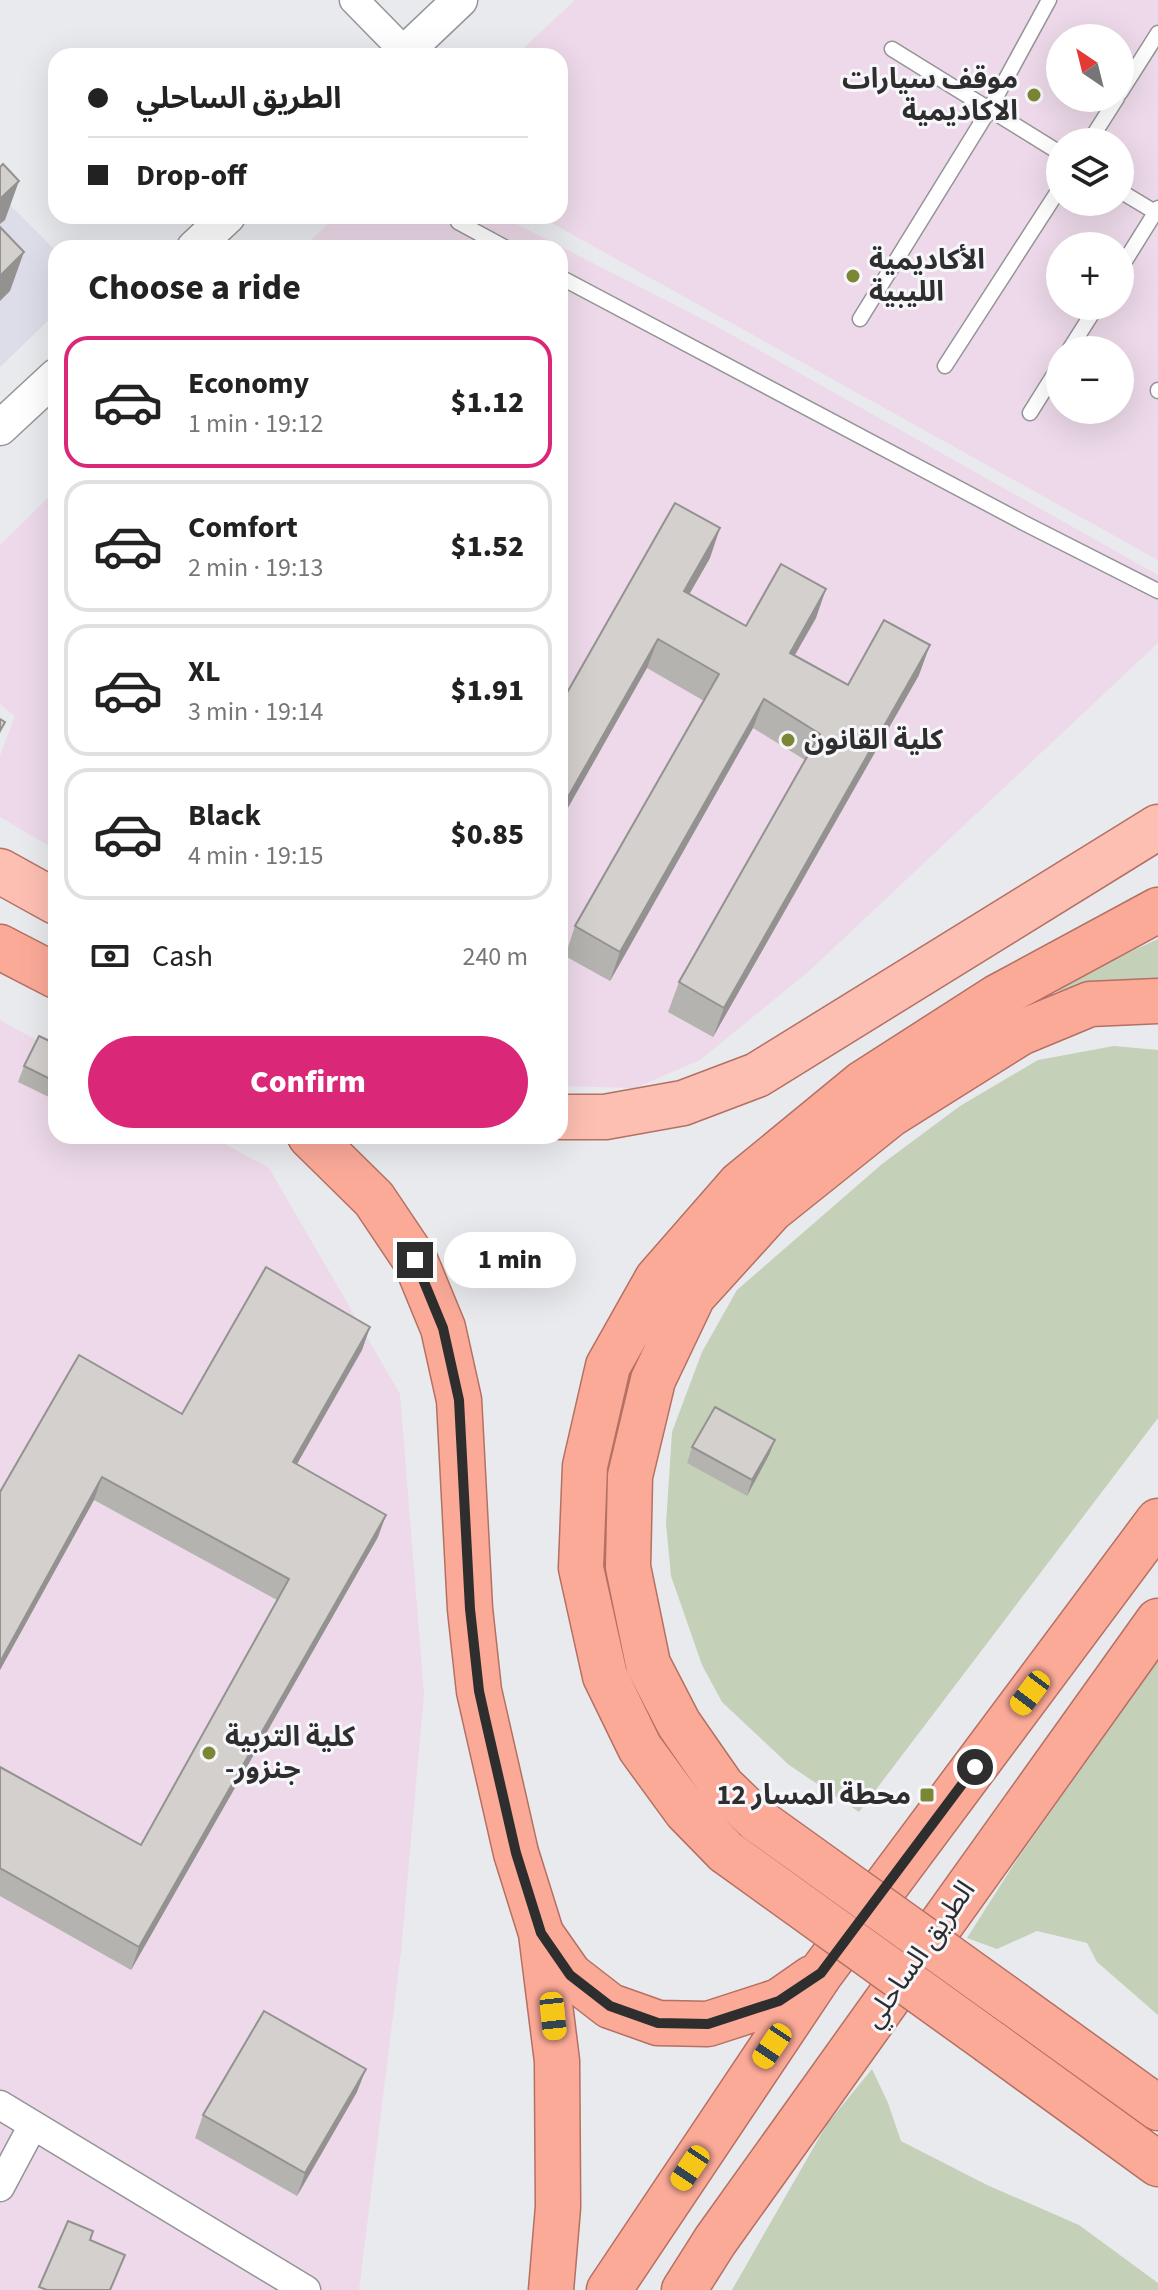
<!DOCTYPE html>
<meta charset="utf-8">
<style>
:root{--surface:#fff;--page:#f2f2f2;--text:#222;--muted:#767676;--line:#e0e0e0;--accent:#db2777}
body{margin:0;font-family:"Source Sans 3","Noto Sans Arabic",sans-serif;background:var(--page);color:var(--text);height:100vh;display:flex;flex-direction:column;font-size:30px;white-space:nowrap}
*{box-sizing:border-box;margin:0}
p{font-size:26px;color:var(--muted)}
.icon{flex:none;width:44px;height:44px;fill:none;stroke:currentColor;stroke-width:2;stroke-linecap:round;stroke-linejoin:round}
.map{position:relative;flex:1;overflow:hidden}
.details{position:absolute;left:48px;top:240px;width:520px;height:904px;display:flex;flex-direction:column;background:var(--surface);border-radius:24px;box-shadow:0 8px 32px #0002}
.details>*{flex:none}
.guide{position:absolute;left:48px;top:48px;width:520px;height:176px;border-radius:24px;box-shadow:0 8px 32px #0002;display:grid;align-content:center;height:176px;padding:0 40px;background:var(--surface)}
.needle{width:52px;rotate:325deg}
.fabs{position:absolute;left:1046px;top:24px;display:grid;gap:16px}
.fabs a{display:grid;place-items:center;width:88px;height:88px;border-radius:50%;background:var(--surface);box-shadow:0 8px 32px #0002;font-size:40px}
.end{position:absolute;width:36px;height:36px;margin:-18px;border:10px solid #2e2e2f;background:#fff;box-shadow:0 0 0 4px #fff}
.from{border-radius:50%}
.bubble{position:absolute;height:56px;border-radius:28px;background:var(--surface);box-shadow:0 8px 32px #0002;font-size:26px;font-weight:800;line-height:56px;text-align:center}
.car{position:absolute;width:24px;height:48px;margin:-24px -12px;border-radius:10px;box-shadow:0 0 6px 2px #0007;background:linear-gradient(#f5c518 24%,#345 0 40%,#f5c518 0 76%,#345 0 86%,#f5c518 0)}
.guide b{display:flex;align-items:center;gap:28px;height:76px;font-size:30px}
.guide b+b{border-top:2px solid var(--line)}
.guide i{width:20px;height:20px;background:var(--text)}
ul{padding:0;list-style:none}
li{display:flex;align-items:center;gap:24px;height:132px;margin:0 16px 12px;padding:0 24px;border:4px solid var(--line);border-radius:24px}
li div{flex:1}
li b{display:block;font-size:30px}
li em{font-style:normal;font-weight:800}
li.active{border-color:var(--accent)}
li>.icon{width:72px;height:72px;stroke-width:1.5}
h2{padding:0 40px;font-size:36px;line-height:96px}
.pay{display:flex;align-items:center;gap:20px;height:88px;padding:0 40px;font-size:30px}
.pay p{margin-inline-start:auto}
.primary-button{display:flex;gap:16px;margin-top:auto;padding:16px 40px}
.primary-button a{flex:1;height:92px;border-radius:48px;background:var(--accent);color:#fff;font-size:32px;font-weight:800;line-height:92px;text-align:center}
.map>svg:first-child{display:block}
.built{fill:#dcdde8}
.education{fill:#edd9e9;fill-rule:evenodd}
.garden{fill:#c5d0b9}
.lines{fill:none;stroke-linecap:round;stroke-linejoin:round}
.service-casing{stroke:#949598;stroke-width:17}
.minor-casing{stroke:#949598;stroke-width:31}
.tertiary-casing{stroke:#949598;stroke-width:37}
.primary-casing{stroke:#b47063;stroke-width:47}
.trunk-casing{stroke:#b47063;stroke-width:47}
.service{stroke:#fff;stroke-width:14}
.minor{stroke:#fff;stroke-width:28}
.tertiary{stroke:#fff;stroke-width:34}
.primary{stroke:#fdbfb2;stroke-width:44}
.trunk{stroke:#fcaa98;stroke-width:44}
.trunk-bridge-casing{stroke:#b47063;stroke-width:47;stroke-linecap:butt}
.trunk-bridge{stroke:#fcaa98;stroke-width:44}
.wall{fill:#b5b3b0}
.shaded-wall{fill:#949290}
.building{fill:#d3d0cd;stroke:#949290;stroke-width:2}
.route{stroke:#2e2e2f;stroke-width:10}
.poi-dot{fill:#7b8735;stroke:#f7f7fb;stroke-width:3}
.labels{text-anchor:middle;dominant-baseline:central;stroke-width:6;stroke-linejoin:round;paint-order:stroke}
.poi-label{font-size:28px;font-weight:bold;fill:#2e2e2f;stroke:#f7f7fb;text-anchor:start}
.street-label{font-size:28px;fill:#2e2e2f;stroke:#f7f7fb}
</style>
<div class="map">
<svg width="1158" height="2290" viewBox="0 0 1158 2290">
<rect width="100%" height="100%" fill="#e9eaed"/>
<path class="built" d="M0 195 56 251V313L0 367Z"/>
<path class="education" d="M575 0H1158V560L539 216H560V56H515ZM1060 38H1120V98H1060ZM1060 142H1120V202H1060ZM1060 246H1120V306H1060ZM1060 350H1120V410H1060Z
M336 216H501L716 326 1158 575V643L808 972 700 1060 635 1088 560 1086V248H303Z
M56 490V850L0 817V756L15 716 0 704V545Z
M0 1020 56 1051V1136H210L269 1168 400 1394 424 1694 401 1952 359 2290H0Z"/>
<path class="garden" d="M1158 939V986L1125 982 1040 994Z
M1114 1046 1158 1050V1418L859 1812 789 1765 722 1702 702 1665 671 1576 666 1524 672 1432 702 1352 737 1290 882 1164 960 1106 1038 1060Z
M1158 1659V2015L1097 1962 1087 1943 1037 1931 997 1949 967 1938 1014 1864Z
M872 2069 888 2103 901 2141 987 2185 1079 2225 1158 2283V2290H732L827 2124Z"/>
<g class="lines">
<g class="service-casing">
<path id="service" d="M892 49 1060 153
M1120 93 1158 33
M1089 142 1117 98
M1120 191 1155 212
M458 222 506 248
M1120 269 1158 208
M560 277 1024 523 1158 591
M860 319 989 110 1049 0
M1069 350 1097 306
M945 366 1060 188
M1158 391V390
M1030 413 1060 365"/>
</g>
<g class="minor-casing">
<path id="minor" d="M354 0 405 52
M0 2105 306 2290
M0 2187 33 2125"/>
</g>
<g class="tertiary-casing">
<path id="tertiary" d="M401 56 460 0
M194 248 228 216
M0 428 56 376"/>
</g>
<g class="primary-casing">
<path id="primary" d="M0 871 56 902
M560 1117H605L683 1103 757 1075 1158 827"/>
</g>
<g class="trunk-casing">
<path id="trunk" d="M0 947 56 976
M310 1136 374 1199 415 1260 443 1328 459 1400 470 1609 479 1691 516 1853 541 1933 557 2061 558 2207 551 2290
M756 1819 722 1786 679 1724 648 1664 628 1567 630 1476 653 1380 693 1296 771 1210 891 1114 1020 1033 1090 1004 1158 1001
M726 1852 686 1811 640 1748 605 1676 581 1568 585 1466 608 1366 657 1279 740 1184 863 1083 997 997 1158 910
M542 1935 570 1975 610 2006 658 2023 708 2024 779 2001 812 1978
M1014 2004 1158 2108
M990 2042 1158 2164
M609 2290 821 1973 1158 1521
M684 2290 715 2241 1158 1621"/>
</g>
<use href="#service" class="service"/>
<use href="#minor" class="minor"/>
<use href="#tertiary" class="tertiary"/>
<use href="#primary" class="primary"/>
<use href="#trunk" class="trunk"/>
<g class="trunk-bridge-casing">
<path id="trunk-bridge" d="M756 1819 1014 2004
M726 1852 990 2042"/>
</g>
<use href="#trunk-bridge" class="trunk-bridge"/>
</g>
<path class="wall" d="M710 558 689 594 746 626 816 618 794 656 848 685 919 675 713 1037 668 1012 679 982 805 760 753 728 610 981 565 956 575 926 704 701 647 668 560 705Z
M56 1044V1099L55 1100 18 1082 24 1066Z
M370 1327 362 1350 297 1464 378 1537 131 1970 0 1896V1767L141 1845 277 1600 94 1500 0 1670V1492L182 1414Z
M775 1440 769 1455 747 1496 687 1463 692 1447Z
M357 2092 297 2196 195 2138 203 2115Z"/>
<path class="shaded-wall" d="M19 181 5 220 0 224V199Z
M24 252 10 291 0 301V276Z
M720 528 710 558 674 621 684 591Z
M826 589 816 618 779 683 790 653Z
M658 639 647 668 560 822V811Z
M930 645 919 675 713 1037 724 1008Z
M764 699 753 728 610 981 620 952Z
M370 1327 362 1350 285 1485 293 1462Z
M775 1440 769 1455 747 1496 752 1480Z
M102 1477 94 1500 0 1670V1662Z
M386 1515 378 1537 131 1970 139 1947Z
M366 2069 357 2092 297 2196 305 2173Z"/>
<path class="building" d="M3 164 19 181 0 199V167Z
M0 227 24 252 0 276Z
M675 503 720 528 684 591 746 626 781 564 826 589 790 653 848 685 884 620 930 645 724 1008 679 982 820 734 764 699 620 952 575 926 719 674 658 639 560 811V705Z
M0 719 5 722 0 731Z
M39 1036 56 1044V1082L24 1066Z
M266 1267 370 1327 293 1462 386 1515 139 1947 0 1868V1767L141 1845 289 1579 102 1477 0 1662V1492L79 1355 182 1414Z
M715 1407 775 1440 752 1480 692 1447Z
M264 2011 366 2069 305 2173 203 2115Z
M68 2221 93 2231 90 2240 125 2255 110 2290H47L39 2287Z"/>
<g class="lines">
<path class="route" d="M415 1260 443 1328 459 1400 470 1609 479 1691 485 1718 516 1853 541 1933 570 1975 610 2006 658 2023 708 2024 779 2001 821 1973 975 1767"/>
</g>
<g class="poi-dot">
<circle cx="1034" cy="95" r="8"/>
<circle cx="853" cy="276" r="8"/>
<circle cx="788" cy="740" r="8"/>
<circle cx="209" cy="1753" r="8"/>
<rect x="919" y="1787" width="16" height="16" rx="4"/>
</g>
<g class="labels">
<g class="poi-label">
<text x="1018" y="79" text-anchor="end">موقف سيارات<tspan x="1018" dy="32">الاكاديمية</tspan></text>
<text x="869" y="260">الأكاديمية<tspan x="869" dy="32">الليبية</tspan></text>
<text x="804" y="740">كلية القانون</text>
<text x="225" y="1737">كلية التربية<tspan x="225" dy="32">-جنزور</tspan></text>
<text x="911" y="1795" text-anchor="end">محطة المسار 12</text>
</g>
<g class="street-label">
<text transform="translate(919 1954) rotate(-55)">الطريق الساحلي</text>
</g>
</g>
</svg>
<div class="fabs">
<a><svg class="needle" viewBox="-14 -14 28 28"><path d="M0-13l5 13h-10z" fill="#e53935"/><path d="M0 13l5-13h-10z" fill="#767676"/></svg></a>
<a><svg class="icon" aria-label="layers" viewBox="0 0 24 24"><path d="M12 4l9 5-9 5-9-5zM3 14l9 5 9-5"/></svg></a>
<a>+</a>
<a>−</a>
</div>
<i class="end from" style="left:975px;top:1767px"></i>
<i class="end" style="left:415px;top:1260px"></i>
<div class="bubble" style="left:444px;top:1232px;width:132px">1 min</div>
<i class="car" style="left:1030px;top:1693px;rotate:217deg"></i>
<i class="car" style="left:553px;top:2016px;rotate:174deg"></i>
<i class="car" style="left:772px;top:2046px;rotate:214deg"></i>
<i class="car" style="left:690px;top:2168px;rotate:214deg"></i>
<div class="guide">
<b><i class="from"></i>الطريق الساحلي</b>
<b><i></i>Drop-off</b>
</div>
<section class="details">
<h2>Choose a ride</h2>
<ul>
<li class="active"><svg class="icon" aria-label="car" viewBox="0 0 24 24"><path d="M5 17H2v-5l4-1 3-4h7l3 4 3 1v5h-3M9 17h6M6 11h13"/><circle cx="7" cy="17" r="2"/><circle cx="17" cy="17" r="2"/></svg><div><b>Economy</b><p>1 min · 19:12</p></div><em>$1.12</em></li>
<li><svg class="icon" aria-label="car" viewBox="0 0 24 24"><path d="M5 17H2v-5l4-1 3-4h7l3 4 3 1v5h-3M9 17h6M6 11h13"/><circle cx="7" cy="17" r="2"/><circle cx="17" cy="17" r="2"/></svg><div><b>Comfort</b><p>2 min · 19:13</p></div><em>$1.52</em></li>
<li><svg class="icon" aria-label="car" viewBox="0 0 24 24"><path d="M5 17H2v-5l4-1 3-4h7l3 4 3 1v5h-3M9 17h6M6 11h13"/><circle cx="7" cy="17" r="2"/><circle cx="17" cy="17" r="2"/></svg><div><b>XL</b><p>3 min · 19:14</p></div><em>$1.91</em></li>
<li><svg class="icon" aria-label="car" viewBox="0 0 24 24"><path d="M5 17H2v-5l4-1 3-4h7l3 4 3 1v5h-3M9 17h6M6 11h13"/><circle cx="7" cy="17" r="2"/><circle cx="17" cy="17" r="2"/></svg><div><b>Black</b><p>4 min · 19:15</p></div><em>$0.85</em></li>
</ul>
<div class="pay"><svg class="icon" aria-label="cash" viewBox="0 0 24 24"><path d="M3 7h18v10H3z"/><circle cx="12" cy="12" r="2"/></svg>Cash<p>240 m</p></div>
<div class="primary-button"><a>Confirm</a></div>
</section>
</div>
